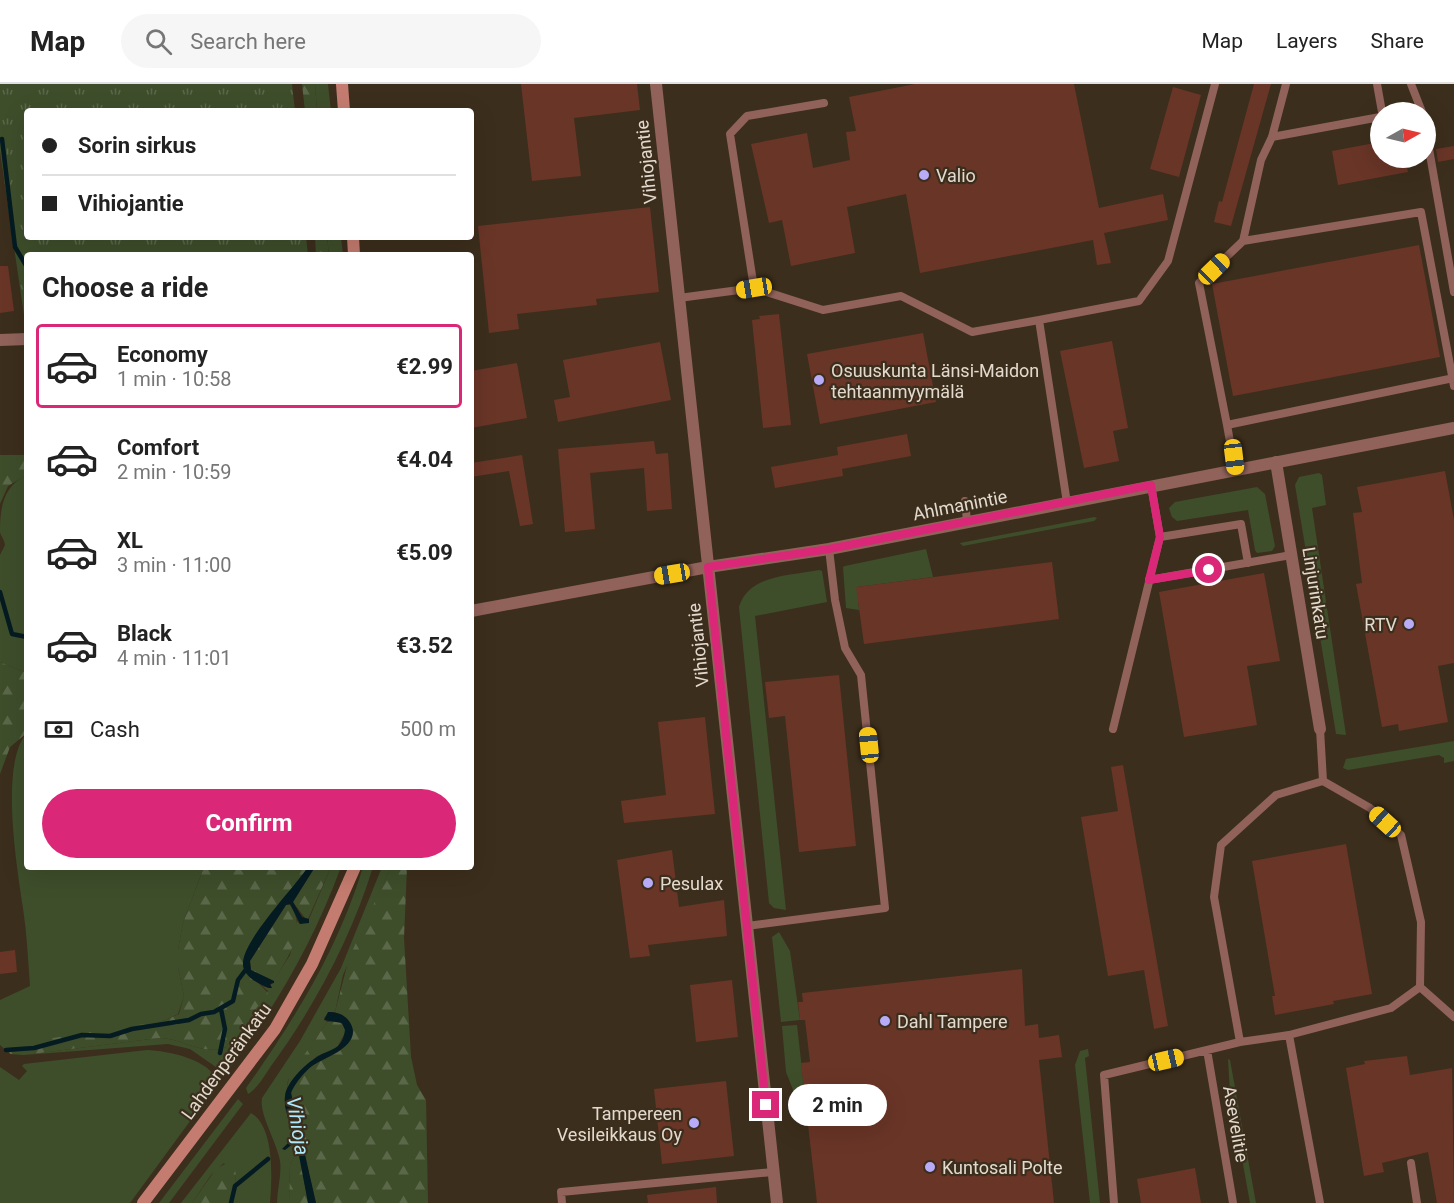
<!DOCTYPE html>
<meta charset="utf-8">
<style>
:root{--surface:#fff;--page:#f6f6f6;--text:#222;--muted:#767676;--line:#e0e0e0;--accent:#db2777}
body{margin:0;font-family:Roboto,sans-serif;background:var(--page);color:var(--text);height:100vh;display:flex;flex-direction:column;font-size:22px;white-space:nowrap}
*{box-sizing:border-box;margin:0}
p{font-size:20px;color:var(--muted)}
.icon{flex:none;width:33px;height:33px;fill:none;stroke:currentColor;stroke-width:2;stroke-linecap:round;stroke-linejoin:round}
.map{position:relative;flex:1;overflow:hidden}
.sheet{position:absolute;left:24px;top:168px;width:450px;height:618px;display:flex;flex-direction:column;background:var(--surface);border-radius:6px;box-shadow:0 6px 24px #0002}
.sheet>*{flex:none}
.guide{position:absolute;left:24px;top:24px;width:450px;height:132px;border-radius:6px;box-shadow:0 6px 24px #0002;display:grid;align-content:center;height:132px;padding:0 18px;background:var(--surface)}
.needle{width:39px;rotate:82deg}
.tools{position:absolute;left:1370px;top:18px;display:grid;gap:12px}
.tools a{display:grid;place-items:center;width:66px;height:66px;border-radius:50%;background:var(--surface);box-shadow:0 6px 24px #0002;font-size:30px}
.end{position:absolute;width:27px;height:27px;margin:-14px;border:8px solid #db2777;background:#fff;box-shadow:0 0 0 3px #fff}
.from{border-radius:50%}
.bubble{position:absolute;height:42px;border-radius:21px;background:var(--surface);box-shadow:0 6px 24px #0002;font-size:20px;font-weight:700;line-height:42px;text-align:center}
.car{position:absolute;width:18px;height:36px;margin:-18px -9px;border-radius:8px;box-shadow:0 0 4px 2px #0007;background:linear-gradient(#f5c518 24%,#345 0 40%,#f5c518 0 76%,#345 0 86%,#f5c518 0)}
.guide b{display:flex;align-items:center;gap:21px;height:57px;font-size:22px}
.guide b+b{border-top:2px solid var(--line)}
.guide i{width:15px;height:15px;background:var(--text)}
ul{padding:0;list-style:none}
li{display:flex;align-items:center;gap:18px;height:84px;margin:0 12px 9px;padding:0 6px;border:3px solid transparent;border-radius:6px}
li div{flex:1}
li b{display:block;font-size:22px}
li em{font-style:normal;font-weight:700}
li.selected{border-color:var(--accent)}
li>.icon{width:54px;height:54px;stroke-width:1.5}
h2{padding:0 18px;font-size:27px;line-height:72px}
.pay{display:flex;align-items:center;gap:15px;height:66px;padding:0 18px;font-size:22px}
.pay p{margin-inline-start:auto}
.primary-button{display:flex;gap:12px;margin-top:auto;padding:12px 18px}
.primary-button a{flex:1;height:69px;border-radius:36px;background:var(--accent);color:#fff;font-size:24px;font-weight:700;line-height:69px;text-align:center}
header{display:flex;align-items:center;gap:36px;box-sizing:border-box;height:84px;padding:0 30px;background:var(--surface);border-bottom:2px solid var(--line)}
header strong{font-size:28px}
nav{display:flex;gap:33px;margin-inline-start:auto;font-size:21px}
.search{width:420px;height:54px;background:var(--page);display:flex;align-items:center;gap:15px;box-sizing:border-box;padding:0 21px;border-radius:33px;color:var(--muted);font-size:22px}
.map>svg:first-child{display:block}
.green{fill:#3e4e2b}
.forest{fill:url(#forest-firs)}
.park{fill:url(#park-tufts)}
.water{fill:#051b22}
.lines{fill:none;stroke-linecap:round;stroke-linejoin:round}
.stream{stroke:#051b22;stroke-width:4.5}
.building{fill:#693527}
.service{stroke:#90625a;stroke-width:8}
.minor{stroke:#90625a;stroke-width:12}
.secondary{stroke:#c57c70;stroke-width:12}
.route{stroke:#db2777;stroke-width:8}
.poi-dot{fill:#b8abf7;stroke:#3c2e1c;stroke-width:2}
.labels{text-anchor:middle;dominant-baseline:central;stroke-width:4.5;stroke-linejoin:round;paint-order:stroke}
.street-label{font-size:18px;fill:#e3dacf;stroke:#3c2e1c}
.poi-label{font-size:18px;fill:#e3dacf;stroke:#3c2e1c;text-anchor:start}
.water-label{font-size:20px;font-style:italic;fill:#afeafc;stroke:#3c2e1c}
</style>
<header>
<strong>Map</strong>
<div class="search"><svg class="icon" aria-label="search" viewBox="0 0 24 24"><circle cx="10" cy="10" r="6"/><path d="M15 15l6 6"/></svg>Search here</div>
<nav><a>Map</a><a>Layers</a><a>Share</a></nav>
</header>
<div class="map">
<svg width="1454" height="1119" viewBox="0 0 1454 1119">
<defs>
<pattern id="forest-firs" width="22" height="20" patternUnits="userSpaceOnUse" patternTransform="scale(1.5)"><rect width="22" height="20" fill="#3e4e2b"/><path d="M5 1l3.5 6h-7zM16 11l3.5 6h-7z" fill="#5a6749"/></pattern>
<pattern id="park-tufts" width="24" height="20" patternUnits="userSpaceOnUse" patternTransform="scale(1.5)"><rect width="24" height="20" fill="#3e4e2b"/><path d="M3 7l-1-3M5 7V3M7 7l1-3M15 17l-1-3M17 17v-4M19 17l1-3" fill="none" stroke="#5a6749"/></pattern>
</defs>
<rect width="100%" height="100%" fill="#3c2e1c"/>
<path class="green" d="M315 0H328L331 27H317Z
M327 153H341L343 171H329Z
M1319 389 1322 391 1326 421 1312 424 1346 651 1336 650 1295 401 1299 393Z
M27 391V589L0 578V471L5 461C4 455 1 452 0 448 0 421 4 402 27 391Z
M1257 403 1265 410 1275 462 1272 467 1257 469 1255 466 1248 426 1177 437 1172 433 1169 424 1175 418Z
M1094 433 1097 434 1094 437 963 462 960 459Z
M926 465 933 493 857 503 859 526 846 524 843 483 845 482Z
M819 486 822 487 827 518 755 532 786 826 774 824 769 819 739 523C749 490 790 492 819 486Z
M27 649V783H204L183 839 178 866V883L184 912 178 930 163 937 8 968 10 970 0 961V916L30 902C28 876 27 850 23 824 16 778 0 678 27 649Z
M1454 657V677L1444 679V674L1439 671 1348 686 1343 684 1346 675Z
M331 783H341C313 859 275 924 227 988H223L190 965 168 960 24 971 158 954C181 953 203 973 226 963L268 907 262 902 269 904 290 871 297 837 300 840 309 835Z
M363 783H373C351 854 315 922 271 982 265 991 257 1005 248 1010L246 1004C295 935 338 865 363 783Z
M382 783H391L343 891 335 928H329L324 934 327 938 288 996 285 1021 294 1054 285 1066 295 1058 299 1066 290 1080 289 1119H277C277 1105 282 1091 280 1077 277 1058 259 1031 262 1014L300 957 341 884Z
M779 848 790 867 800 936 781 938 772 853Z
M797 941 808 1039H806L786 988 782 942Z
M1088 965 1089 972 1085 974 1100 1119H1090L1075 981 1080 967Z
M147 966C168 967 211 975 218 999L130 1119H0V983L19 996 27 987 22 982 24 980Z
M1228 975 1230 976 1256 1119H1250L1230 1009Z
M238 1015 243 1020 169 1119H159Z
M251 1029C275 1043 272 1095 270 1119H232L236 1091 224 1079 211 1091 192 1119H181Z"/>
<path class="forest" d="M302 0H315L317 27H305Z
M315 153H327L329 171H316Z
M0 371H27V391L8 402 0 420Z
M0 578 27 589V649L10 663 0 690Z
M204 783H308L244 873 243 883 268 909 226 963C203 973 181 953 158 954L24 971 10 970 8 965 14 960 163 937 179 930 184 912 178 883V866L183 839Z
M315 783H331L308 835 305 834 293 818Z
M391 783H407L404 854 411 973 417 1001 426 1016 428 1119H316L293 1022 291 1007C295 999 306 986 313 981 328 972 358 965 351 940L335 928 349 874Z
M286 821H290C308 845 287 875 274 897L251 886 250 877Z
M339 937 345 944V949L336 965 317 972 287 1004 289 993 327 938Z
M299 1066 308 1119H289L290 1080Z
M230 1077 234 1080 236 1091 232 1119H192L216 1085Z"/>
<path class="park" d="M0 0H292L295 27H27V153H306L308 171H27V238H25L0 67Z"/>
<path class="water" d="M308 783H315L293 818 302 833 309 835V839L300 840 290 820 286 821 250 877 251 886 274 897V899L270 900 272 904H269C258 900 243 892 243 880 242 857 294 804 308 783Z
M328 928C336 928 344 930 349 937 366 961 324 973 312 982 304 988 294 1001 291 1009L316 1119H308L297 1061 295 1058 285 1066 282 1065 294 1053C292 1040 283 1027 285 1012 286 999 305 980 317 973 331 964 342 967 345 946L342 939 324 936Z"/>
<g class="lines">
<path class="stream" d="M2 55 15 163 27 183
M0 508 12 550 27 553
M6 966 34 964 82 951 110 952 132 945 189 936 201 930 214 928 233 917 238 896 247 884
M220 969 225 945 221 925
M231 1119 235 1102 268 1075"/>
</g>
<path class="building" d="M521 0H637L640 26 574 34 581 92 532 97Z
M915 0H1074L1099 124 1163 110 1168 136 1104 149 1111 179 1097 181 1093 156 920 189 906 110 847 123 855 169 791 182 782 136 769 139 751 60 807 49 813 84 850 76 846 48 856 47 849 13Z
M1254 0H1271L1231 142 1214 138 1219 117 1222 118Z
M1173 3 1201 11 1179 93 1150 85Z
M1380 58V74H1405L1408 88 1338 101 1332 67Z
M1454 62V75L1438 78 1436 65Z
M650 123 659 208 596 215 597 221 517 230 519 245 489 249 478 142Z
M1419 161 1440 273 1233 312 1212 200Z
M0 182H8L14 227 0 229Z
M779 230 791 341 763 344 752 236 760 235 759 232Z
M923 249 936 318 820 340 807 270Z
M1112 257 1128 344 1113 347 1119 377 1084 384 1060 267Z
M660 258 671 316 558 338 554 316 570 313 563 276Z
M517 279 527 334 471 344V287Z
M907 350 911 372 842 385 843 392 775 404 771 383 838 371 837 363Z
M654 357 656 370 668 369 672 425 647 427 644 384 590 389 595 445 565 448 558 365Z
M522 371 533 440 520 442 509 387 471 393V379Z
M1445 387 1454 436V579L1438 582 1448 638 1399 647 1398 640 1382 643 1356 500 1362 499 1353 429 1362 428 1357 403Z
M1052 478 1059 535 864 560 856 503Z
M1264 489 1280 577 1247 582 1257 641 1184 653 1159 508Z
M839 591 856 762 799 768 785 632 769 634 765 598Z
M705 633 715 730 624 739 621 717 666 711 658 638Z
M1123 681 1168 942 1154 945 1144 886 1108 892 1081 733 1118 727 1111 683Z
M1346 760 1372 910 1333 917 1334 920 1275 931 1272 912H1275L1252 777Z
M672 766 679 823 724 816 727 852 648 861 650 872 630 874 617 776Z
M15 866 17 888 0 890V868Z
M1022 885 1025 942 1038 940 1039 954 1059 951 1062 973 1039 976 1054 1119H817L801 979 810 978 805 936H800L798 918H803L802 909Z
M732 896 738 953 696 958 690 901Z
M1407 972 1410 991 1452 984 1454 1119H1437L1428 1068 1382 1079 1384 1088 1364 1092 1346 984 1365 980 1364 977Z
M726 997 734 1072 662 1080 654 1005Z
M1195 1084 1201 1119H1141L1137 1095Z
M716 1103 717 1119H648L647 1111Z"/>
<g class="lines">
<path class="service" d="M1286 0 1272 53 1261 76 1243 157 1199 199 1227 341 1454 294
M1377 0 1382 28
M1411 0 1422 28
M1425 42 1454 208
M1272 53 1380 33
M1243 157 1421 128 1454 302
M754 204 730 50 747 32 824 19
M679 214 754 204 823 226 901 212 972 248 1039 236
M1227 341 1235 385
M965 417 967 437
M1067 419 1039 236 1139 217 1168 177 1215 0
M1160 453 1241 440 1248 479
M1149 496 1291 471
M1113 645 1160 453 1151 401
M747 842 885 824 861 591 845 564 835 516 829 465
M1420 903 1454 933
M1289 951 1391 924 1420 903 1421 838 1401 751 1370 724 1323 697
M1240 958 1289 951 1320 1119
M1207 966 1233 1119
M1411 1079 1417 1119
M562 1119 561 1108 773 1088
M1114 1119 1104 991 1240 958 1214 813 1221 761 1276 711 1323 697 1320 645"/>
<path class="minor" d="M656 0 777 1119
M0 256 27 255
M1276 378 1320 645
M471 527 708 483 829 465 1454 344"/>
<path class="secondary" d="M342 0 344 27
M353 153 354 171
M143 1119 275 945 312 880 355 783"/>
</g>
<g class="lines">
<path class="route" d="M766 1021 708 483 829 465 1151 401 1160 453 1149 496 1209 486"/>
</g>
<g class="poi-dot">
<circle cx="924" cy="91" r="6"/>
<circle cx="819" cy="296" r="6"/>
<circle cx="1409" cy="540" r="6"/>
<circle cx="648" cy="799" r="6"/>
<circle cx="885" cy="937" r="6"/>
<circle cx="694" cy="1039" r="6"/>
<circle cx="930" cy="1083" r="6"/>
</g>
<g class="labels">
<g class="street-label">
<text transform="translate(646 78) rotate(-96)">Vihiojantie</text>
<text transform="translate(960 421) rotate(-11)">Ahlmanintie</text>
<text transform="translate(1316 509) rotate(81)">Linjurinkatu</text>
<text transform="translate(698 561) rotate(-96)">Vihiojantie</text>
<text transform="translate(226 977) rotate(-54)">Lahdenperänkatu</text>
<text transform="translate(1236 1040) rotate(80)">Asevelitie</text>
</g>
<g class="poi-label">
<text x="936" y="91">Valio</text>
<text x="831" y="286">Osuuskunta Länsi-Maidon<tspan x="831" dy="21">tehtaanmyymälä</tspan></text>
<text x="1397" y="540" text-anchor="end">RTV</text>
<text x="660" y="799">Pesulax</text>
<text x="897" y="937">Dahl Tampere</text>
<text x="682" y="1029" text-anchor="end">Tampereen<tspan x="682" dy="21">Vesileikkaus Oy</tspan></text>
<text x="942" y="1083">Kuntosali Polte</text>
</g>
<g class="water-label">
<text transform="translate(298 1042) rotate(81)">Vihioja</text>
</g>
</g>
</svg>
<div class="tools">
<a><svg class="needle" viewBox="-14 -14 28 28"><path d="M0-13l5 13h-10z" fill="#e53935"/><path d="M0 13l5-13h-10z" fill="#767676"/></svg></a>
</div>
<i class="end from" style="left:1209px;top:486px"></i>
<i class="end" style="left:766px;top:1021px"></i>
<div class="bubble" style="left:788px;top:1000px;width:99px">2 min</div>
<i class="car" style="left:1214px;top:185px;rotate:46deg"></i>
<i class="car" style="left:754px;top:204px;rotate:261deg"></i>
<i class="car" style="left:1234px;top:373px;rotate:173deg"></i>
<i class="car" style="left:672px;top:490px;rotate:260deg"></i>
<i class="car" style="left:869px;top:661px;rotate:354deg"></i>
<i class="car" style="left:1385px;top:738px;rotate:312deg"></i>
<i class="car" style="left:1166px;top:976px;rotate:77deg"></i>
<div class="guide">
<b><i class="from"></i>Sorin sirkus</b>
<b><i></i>Vihiojantie</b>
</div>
<section class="sheet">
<h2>Choose a ride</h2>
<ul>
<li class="selected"><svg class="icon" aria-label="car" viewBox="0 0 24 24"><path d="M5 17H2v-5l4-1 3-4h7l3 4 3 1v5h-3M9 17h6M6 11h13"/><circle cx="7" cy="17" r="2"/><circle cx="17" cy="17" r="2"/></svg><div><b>Economy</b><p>1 min · 10:58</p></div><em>€2.99</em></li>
<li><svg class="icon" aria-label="car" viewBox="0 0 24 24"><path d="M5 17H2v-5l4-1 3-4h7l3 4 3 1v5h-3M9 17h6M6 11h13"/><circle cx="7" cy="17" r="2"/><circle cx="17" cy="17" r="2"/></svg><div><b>Comfort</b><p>2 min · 10:59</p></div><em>€4.04</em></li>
<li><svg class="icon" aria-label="car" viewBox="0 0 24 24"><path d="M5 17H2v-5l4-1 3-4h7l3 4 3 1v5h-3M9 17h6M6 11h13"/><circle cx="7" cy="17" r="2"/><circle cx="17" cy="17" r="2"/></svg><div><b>XL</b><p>3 min · 11:00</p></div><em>€5.09</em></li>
<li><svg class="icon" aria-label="car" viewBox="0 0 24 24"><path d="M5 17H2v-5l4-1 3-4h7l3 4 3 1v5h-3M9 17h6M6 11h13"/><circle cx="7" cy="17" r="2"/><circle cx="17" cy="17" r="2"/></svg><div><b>Black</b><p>4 min · 11:01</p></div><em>€3.52</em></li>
</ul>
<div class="pay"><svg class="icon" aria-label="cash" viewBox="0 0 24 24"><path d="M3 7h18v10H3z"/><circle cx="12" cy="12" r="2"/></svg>Cash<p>500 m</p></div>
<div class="primary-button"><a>Confirm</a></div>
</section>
</div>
